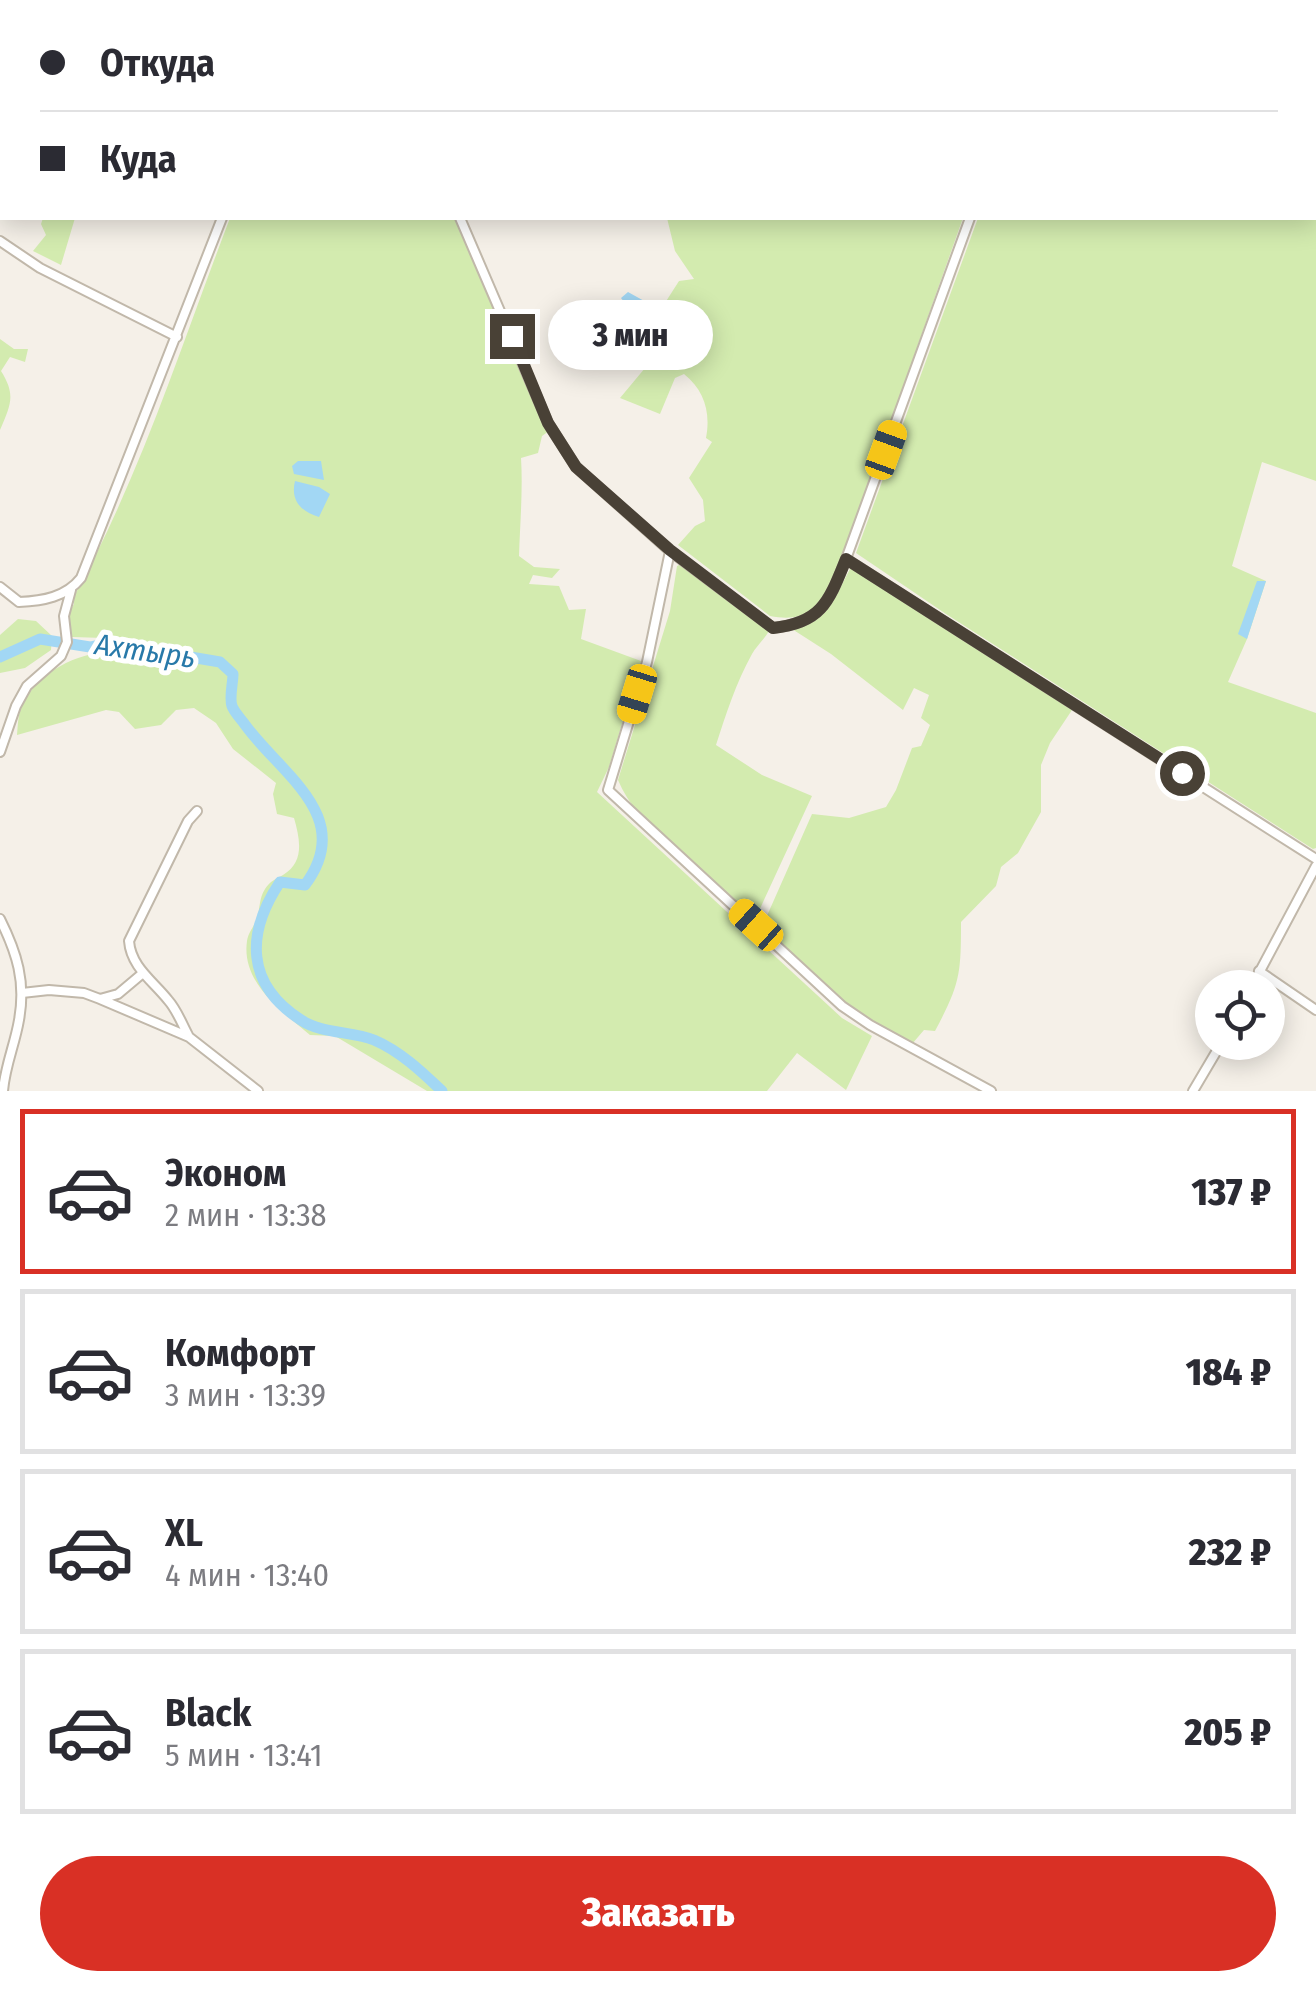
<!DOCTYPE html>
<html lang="ru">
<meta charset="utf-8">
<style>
:root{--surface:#fff;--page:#f7f7f7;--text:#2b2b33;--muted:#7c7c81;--line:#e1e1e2;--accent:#d93025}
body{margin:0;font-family:"Fira Sans Condensed",sans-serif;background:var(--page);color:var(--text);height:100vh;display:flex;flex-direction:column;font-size:38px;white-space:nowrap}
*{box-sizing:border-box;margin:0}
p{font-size:32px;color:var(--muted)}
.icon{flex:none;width:55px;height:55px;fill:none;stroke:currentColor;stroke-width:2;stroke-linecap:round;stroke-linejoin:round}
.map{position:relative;height:1091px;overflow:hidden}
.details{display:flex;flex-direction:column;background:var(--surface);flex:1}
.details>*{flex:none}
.guide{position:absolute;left:0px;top:0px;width:1318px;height:220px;box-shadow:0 5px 25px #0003;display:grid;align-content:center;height:220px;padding:0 40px;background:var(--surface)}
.buttons{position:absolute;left:1195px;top:970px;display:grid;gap:20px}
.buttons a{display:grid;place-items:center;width:90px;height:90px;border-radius:50%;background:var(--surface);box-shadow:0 5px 25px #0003;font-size:50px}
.end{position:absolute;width:45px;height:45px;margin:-22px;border:12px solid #494136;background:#fff;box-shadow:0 0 0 5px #fff}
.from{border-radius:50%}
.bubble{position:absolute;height:70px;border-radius:35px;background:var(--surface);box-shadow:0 5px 25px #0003;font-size:32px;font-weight:800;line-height:70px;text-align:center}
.car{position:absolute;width:30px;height:60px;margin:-30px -15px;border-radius:12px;box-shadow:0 0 8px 2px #0007;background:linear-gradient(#f5c518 24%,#345 0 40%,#f5c518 0 76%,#345 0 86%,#f5c518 0)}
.guide b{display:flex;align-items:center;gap:35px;height:95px;font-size:38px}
.guide b+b{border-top:2px solid var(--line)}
.guide i{width:25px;height:25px;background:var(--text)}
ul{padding:18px 0 0;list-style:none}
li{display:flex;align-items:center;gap:30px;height:165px;margin:0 20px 15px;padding:0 20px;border:5px solid var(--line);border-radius:0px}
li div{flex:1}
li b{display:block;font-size:38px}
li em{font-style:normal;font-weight:800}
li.current{border-color:var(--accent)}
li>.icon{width:90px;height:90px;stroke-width:1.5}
.cta{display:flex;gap:20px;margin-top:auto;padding:20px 40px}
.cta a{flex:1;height:115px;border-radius:60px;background:var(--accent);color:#fff;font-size:40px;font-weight:800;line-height:115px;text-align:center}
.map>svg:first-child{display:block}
.green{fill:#d3ebaf}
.water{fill:#a2d7f4}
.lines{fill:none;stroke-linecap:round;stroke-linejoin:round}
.river{stroke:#a2d7f4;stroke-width:11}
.street-casing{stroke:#c1b8aa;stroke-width:12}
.street{stroke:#fff;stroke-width:8}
.route{stroke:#494136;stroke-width:12}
.labels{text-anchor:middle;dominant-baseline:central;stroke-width:10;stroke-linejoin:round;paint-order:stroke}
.water-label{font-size:30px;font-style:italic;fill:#2879a9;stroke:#fff}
</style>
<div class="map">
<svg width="1316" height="1091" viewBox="0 0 1316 1091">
<rect width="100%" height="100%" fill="#f5f0e8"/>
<path class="green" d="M193 0H456L198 2Z
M1057 0H1217L1225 2H1057Z
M1316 103V481L1262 462 1232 566 1266 581 1247 639 1228 682 1316 713V848L1313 849 946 614 856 553 978 218H1315Z
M43 218H75L61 265 33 251 46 235 41 224Z
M230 218H456L549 431 542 436 538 453 521 458C523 490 520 524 519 556L534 567 560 569 552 578 533 575 529 584 559 586 569 610 586 609 581 639 641 661 609 767 597 792 842 1018 872 1036 846 1090 797 1053 767 1091H427L335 1036 310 1035C282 1011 241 983 247 941 248 933 254 926 257 919 260 909 259 898 265 889 270 881 276 879 283 875 305 862 300 839 294 818L277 814 273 794 276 783 233 749 216 723 194 708 176 710 161 725 135 729 119 712 106 710 17 735C18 725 18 712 23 703 40 671 76 654 110 651L104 638 72 637 67 616 74 604 72 600C139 480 181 346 230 218Z
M667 218H963L833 584C818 612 801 622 770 616L678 545 695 526 705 521 703 500 689 478 712 442 706 438C711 412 704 390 684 374L675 378 660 414 620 398 645 368 635 362 633 353 679 281 694 279 675 251Z
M0 339 14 349H28L25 362 10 357 1 371C16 395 11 404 0 430Z
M683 563 770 629C765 639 757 645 752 654 736 683 726 714 716 745L762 775 812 796 758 913 752 914 738 907C701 872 637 827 618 780L670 611 677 566Z
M855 568 1074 707 1050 743 1041 765V812L1018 853 1001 867 996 886 961 922C961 975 960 984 935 1031L924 1030 912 1044C857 1015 805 976 765 927L766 918 812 814 849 818 886 807 896 790 912 748 921 746 930 725 921 718 929 695 914 688 903 710 831 654 792 629C827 623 834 598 850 569Z
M18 619 36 621 52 636 51 650 25 668 0 673V635Z"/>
<path class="water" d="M628 292 655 307 652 316C638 316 629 309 621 298Z
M678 306 684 308 686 320 656 348 650 345V338Z
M298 461H321L324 480 294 474 292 466Z
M295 481 319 487 330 494 319 517C302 512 290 501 295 481Z
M1257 581H1266L1247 639 1238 634Z"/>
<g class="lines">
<path class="river" d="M0 657 40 639 90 647 108 643 220 662 233 674C233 683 229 698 232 706 234 712 242 720 246 726 282 775 356 817 305 885L280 882C246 933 245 984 301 1020 322 1034 351 1031 374 1040 400 1051 422 1072 442 1091"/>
<g class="street-casing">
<path id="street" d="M346 0 348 2
M1226 0 1233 2
M1048 2V0
M1315 32H1316
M460 218 548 423 576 467 670 551 773 628C822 623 829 601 846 559
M970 218 846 559 1316 859
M0 241 40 268 177 337
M670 551 647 662 608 790 842 1006 870 1025 991 1091
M0 587 19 602C43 601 66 597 81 578L222 218
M0 752 16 706 27 686 61 656 67 642 64 616 71 590
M0 919C17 953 26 982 19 1020 15 1044 5 1066 3 1091
M1259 971 1316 1010
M1251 988 1316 866
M22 993 49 990 84 993 100 999 189 1037 258 1091
M100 999 118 994 143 973
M188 1035C182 1024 177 1010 168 1000 153 981 131 967 129 941L188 821 197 811
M1193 1091 1222 1042"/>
</g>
<use href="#street" class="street"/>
</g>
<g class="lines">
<path class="route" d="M512 336 548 423 576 467 670 550 773 628C822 623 829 601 846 559L1182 773"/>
</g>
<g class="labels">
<g class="water-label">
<text transform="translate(145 651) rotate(8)">Ахтырь</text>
</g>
</g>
</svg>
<div class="buttons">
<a><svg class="icon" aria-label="locate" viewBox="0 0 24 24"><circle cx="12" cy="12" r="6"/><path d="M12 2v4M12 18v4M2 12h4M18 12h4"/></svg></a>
</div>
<i class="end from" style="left:1182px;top:773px"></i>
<i class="end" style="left:512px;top:336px"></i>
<div class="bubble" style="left:548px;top:300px;width:165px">3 мин</div>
<i class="car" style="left:886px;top:450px;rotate:20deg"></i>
<i class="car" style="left:637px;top:694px;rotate:197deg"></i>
<i class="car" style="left:756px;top:925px;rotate:312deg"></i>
<div class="guide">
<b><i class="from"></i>Откуда</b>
<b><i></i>Куда</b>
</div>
</div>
<section class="details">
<ul>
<li class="current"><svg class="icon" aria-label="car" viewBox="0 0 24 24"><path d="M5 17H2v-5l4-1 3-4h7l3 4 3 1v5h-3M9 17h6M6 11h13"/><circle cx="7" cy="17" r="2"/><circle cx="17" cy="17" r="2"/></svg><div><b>Эконом</b><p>2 мин · 13:38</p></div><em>137 ₽</em></li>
<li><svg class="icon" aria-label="car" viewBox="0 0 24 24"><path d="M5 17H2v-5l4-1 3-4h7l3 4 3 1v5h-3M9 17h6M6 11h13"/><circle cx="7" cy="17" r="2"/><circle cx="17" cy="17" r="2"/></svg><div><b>Комфорт</b><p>3 мин · 13:39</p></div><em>184 ₽</em></li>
<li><svg class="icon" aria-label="car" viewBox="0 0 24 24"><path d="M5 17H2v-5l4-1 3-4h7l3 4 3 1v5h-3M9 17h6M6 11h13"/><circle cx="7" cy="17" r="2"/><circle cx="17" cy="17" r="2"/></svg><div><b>XL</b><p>4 мин · 13:40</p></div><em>232 ₽</em></li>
<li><svg class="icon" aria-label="car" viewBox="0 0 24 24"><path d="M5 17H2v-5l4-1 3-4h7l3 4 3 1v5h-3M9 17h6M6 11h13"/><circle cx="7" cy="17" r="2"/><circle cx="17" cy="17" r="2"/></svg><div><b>Black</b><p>5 мин · 13:41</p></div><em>205 ₽</em></li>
</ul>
<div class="cta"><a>Заказать</a></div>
</section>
